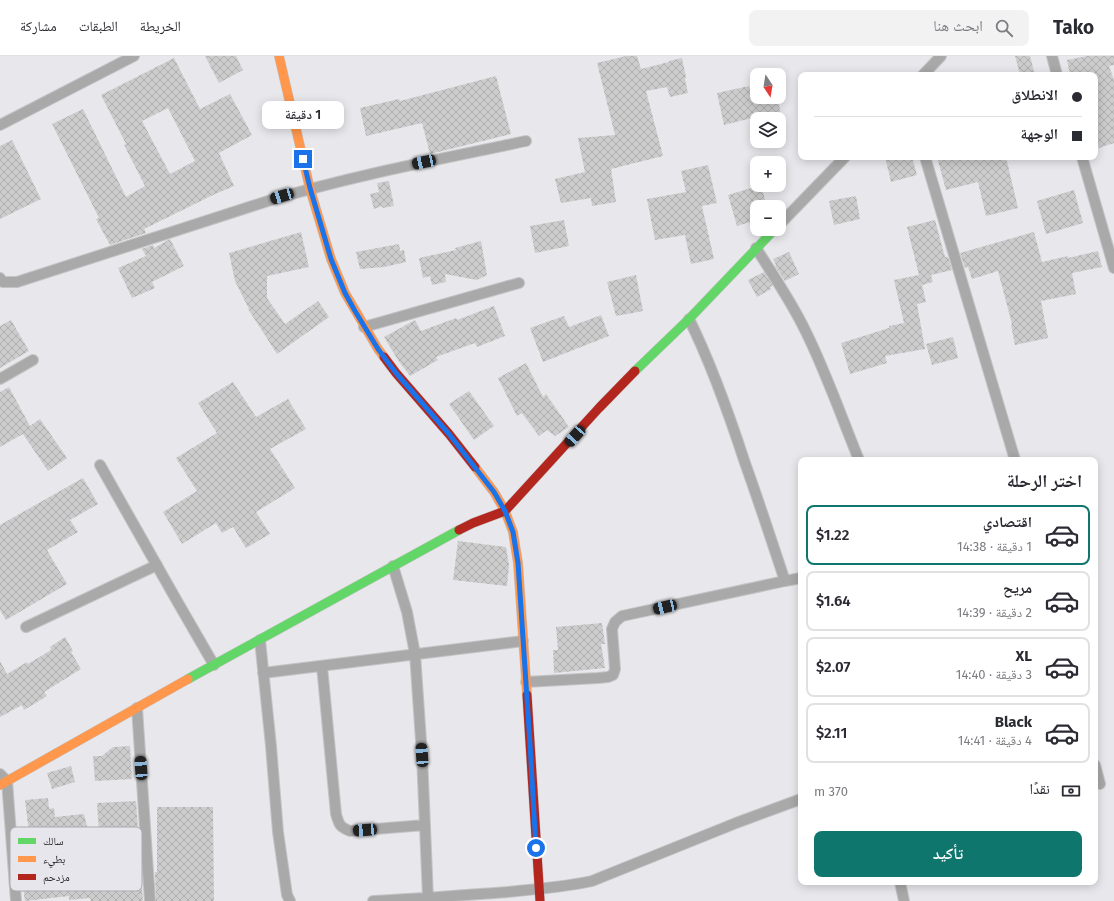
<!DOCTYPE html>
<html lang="ar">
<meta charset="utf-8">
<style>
:root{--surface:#fff;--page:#f2f2f3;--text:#2b2b33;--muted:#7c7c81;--line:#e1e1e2;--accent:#0f766e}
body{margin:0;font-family:"Fira Sans","Noto Naskh Arabic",sans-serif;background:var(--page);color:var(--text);direction:rtl;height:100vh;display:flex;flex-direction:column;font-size:15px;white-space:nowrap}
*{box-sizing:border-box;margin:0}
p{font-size:13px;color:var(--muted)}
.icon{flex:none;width:22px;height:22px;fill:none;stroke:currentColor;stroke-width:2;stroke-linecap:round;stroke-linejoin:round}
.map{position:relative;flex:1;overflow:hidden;direction:ltr}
.panel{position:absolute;left:798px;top:401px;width:300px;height:428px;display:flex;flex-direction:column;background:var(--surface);border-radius:8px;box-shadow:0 2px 10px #0003;direction:rtl}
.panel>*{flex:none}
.guide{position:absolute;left:798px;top:16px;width:300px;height:88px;border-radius:8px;box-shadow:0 2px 10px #0003;direction:rtl;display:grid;align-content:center;height:88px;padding:0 16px;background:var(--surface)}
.needle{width:26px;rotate:168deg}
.controls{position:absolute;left:750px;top:12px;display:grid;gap:8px}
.controls a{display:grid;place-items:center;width:36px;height:36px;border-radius:8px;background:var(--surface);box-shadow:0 2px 10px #0003;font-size:20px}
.end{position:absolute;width:18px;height:18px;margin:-9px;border:5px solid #1a73e8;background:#fff;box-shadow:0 0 0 2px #fff}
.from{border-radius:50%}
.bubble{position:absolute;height:28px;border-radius:8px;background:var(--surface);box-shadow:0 2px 10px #0003;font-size:13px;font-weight:600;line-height:28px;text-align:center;direction:rtl}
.car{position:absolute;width:12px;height:24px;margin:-12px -6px;border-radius:5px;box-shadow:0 0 3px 1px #0007;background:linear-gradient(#222 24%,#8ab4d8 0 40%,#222 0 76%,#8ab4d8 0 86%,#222 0)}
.guide b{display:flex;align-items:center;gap:14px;height:38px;font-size:15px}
.guide b+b{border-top:1px solid var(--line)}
.guide i{width:10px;height:10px;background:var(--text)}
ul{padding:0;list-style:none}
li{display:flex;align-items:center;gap:12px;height:60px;margin:0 8px 6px;padding:0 8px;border:2px solid var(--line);border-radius:8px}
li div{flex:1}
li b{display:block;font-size:15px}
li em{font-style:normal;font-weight:600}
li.selected{border-color:var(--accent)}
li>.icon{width:36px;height:36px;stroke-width:1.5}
h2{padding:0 16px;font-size:18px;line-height:48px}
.pay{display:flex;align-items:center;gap:10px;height:44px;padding:0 16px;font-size:15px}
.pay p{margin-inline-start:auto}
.cta{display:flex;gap:8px;margin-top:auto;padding:8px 16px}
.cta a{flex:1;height:46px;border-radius:8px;background:var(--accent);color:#fff;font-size:16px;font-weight:600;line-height:46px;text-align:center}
header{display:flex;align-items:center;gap:24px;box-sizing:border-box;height:56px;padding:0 20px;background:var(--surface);border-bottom:1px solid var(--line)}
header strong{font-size:19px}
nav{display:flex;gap:22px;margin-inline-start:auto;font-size:14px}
.search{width:280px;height:36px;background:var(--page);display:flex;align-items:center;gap:10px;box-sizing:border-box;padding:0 14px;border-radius:8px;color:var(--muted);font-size:15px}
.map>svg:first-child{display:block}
.building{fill:url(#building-cross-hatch);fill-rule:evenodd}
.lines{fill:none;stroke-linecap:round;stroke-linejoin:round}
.street-casing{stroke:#c4c4c6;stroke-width:12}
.fast-casing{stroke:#c4c4c6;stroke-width:10}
.slow-casing{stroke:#c4c4c6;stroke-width:10}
.jam-casing{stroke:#c4c4c6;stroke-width:10}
.street{stroke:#aaa9aa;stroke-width:10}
.fast{stroke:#63d668;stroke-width:9}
.slow{stroke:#ff974d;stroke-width:9}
.jam{stroke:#b3261e;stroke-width:9}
.route{stroke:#1a73e8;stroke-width:5}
.key{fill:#e7e6ec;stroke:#abaaaf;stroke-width:1}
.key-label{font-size:11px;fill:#1f1f21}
</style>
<header>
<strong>Tako</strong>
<div class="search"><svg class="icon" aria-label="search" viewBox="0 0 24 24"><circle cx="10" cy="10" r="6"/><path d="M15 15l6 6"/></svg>ابحث هنا</div>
<nav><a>الخريطة</a><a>الطبقات</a><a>مشاركة</a></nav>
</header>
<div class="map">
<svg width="1114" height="845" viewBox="0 0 1114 845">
<defs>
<pattern id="building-cross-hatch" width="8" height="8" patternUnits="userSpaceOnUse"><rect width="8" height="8" fill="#cdcccd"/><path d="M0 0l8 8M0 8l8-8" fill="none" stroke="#b0afb0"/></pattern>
</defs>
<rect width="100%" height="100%" fill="#e8e7eb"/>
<path class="building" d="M205 0H236L243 14 219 27Z
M626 0H637L641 13 669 6V5L682 2 686 21 685 23 688 37 670 41 667 31 646 35 663 100 611 113 616 146 592 150 591 142 561 147 555 123 585 116 578 82 615 79 597 7Z
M1015 0H1030L1035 19H1020Z
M1087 0H1114V9L1109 10 1114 24V87L1099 92 1095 78V19H1070L1067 4Z
M174 2 200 53 230 38 252 79 219 97 234 130 213 139 144 173 146 177 110 189 96 163 99 162 52 68 83 53 126 141 145 130 124 89 126 88 101 39ZM168 52 195 105 170 118 142 65Z
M496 20 511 78 430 98 422 67 366 80 360 52 399 43 400 45Z
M749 30 752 41H777L781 58 769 61 768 58 724 69 717 37Z
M12 84 41 143 0 163V90Z
M885 101H912L917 119 891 126Z
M937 101H1006L1018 152 986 160 978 126 946 134Z
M708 109 717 147 702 150 714 203 691 208 685 179 655 184 647 143 686 136 681 115Z
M389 125 394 150 382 152V150L374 153 370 138 379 136 377 127Z
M761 129 767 151H757V164L737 170 728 139Z
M1074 134 1083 167 1046 178 1037 145Z
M856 140 860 163 834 169 829 145Z
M564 164 569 190 535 197 530 170Z
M935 164 945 201H948L952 214 931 219 933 226 922 229 926 246 917 248 925 293 885 300 887 307 850 318 841 287 889 272V270L904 267 894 224 919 219 907 171Z
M301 176 309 211 267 220V242L285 268 318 245 329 261 277 298 248 253H249L235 225 229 197Z
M1034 176 1042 206 1068 200V202L1098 195 1102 211 1072 217 1076 238 1041 245 1048 282 1015 289 1011 269 1012 268 998 215 972 223 968 211 965 212 960 197Z
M170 183 184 210 152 226 155 232 132 242 118 212 146 200 142 193 153 189 154 192Z
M481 185 487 219 477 224 445 218 446 226 432 229 430 220 423 222 419 202 456 194 455 192Z
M399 188 400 195 404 194 406 206 384 211 360 213 356 196Z
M789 196 799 218 785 225 775 210 776 209 773 203Z
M764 216 773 230 770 231 771 233 757 241 748 224Z
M636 219 643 255 616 260 607 226Z
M494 250 505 280 477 291 475 287 436 301 438 304 410 320 398 304 384 281 415 264 421 275 456 262 457 264Z
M601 259 609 280 543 306 530 272 564 260 569 271Z
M11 264 29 295 0 312V270Z
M953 281 958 302 932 309 926 288Z
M526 307 543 341 546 338 569 371 555 380 547 374 539 380 522 357 517 360 498 322Z
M233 326 256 361 288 343 306 373 270 393 295 432 256 456 270 478 246 492 233 471 222 477 216 467 182 488 163 456 197 435 176 402 217 377 198 347Z
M9 331 30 370 40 363 67 402 48 415 23 378 0 391V336Z
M469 335 494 370 474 384 449 348Z
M83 422 98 448 70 464 78 476 47 494 67 528 6 564 0 554V469Z
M458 485 506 491 509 509 507 530 453 524Z
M602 567 605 588H601L605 612 554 617 553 594H558L556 571Z
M65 581 73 595 71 596 81 613 44 636 47 640 24 654 22 649 0 661V605L7 618 27 606 28 608 51 594 50 591Z
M130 690 132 723 95 725 93 700H102L113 691Z
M71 710 75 726 52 733 47 717Z
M48 742 49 753 54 752 55 761 84 758 93 794 100 792 97 747 136 745 143 845H91L90 842 69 844V840L25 845 21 817 31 816 25 778 29 777 25 744Z
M157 751H213L214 845H156L155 816H157Z"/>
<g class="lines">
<g class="street-casing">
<path id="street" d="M1052 0 1057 19
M923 19 941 0
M0 69 134 0
M925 101 1015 404
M1082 101 1114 212
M779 169 845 101
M756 192C773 219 791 245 805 274 826 316 841 360 859 404
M0 222 3 226H17L271 144C355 119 441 103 526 85
M689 263C712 309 729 358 745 407 759 446 772 486 785 525L801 522
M364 271 519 227
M0 323 33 304
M100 409 177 545 214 609
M393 510 407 556 415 598 422 699 428 842
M26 571 157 509
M260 584 271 690 278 776 287 839 290 845
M322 610 336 758C339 769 340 771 350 775L425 769
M263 617 523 585
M526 626 598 622 608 621 613 619 615 613 612 573 615 566 622 560 785 525
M137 652 150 845
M1095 709 1100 728
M0 718 7 725 16 845
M900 826 904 845
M373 845C414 843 454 840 495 837 528 834 560 832 592 825L736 767 801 743"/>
</g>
<g class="fast-casing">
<path id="fast" d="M635 315 689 263 775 173
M188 623 459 474"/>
</g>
<g class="slow-casing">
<path id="slow" d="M279 0 310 133 331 203 345 237 378 293 384 301
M475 411 494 436 505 455 513 476 518 507 527 639
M0 729 188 623"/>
</g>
<g class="jam-casing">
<path id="jam" d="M384 301 396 317 449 378 475 411
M459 474 473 467 505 455 599 352 635 315
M527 639 540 845"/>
</g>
<use href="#street" class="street"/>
<use href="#fast" class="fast"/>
<use href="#slow" class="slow"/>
<use href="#jam" class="jam"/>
</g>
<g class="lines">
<path class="route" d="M303 103 310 132 331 203 345 237 355 255 378 293 396 317 449 378 494 436 505 455 513 476 518 507 530 688 536 792"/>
</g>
<rect x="10" y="771" width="132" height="64" rx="6" class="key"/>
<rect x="18" y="782" width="18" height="6" fill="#63d668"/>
<rect x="18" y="800" width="18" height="6" fill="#ff974d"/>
<rect x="18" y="818" width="18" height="6" fill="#b3261e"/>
<g class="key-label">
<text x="43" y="789">سالك</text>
<text x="43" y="807">بطيء</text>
<text x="43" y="825">مزدحم</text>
</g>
</svg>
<div class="controls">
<a><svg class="needle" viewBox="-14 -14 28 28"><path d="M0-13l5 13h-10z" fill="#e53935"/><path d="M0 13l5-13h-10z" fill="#7c7c81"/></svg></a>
<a><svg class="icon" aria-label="layers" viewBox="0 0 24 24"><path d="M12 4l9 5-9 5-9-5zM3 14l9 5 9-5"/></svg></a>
<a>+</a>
<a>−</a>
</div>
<i class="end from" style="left:536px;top:792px"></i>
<i class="end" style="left:303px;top:103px"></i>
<div class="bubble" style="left:262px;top:45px;width:82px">1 دقيقة</div>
<i class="car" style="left:424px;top:106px;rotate:258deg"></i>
<i class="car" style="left:282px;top:140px;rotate:253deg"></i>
<i class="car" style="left:575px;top:380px;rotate:222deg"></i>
<i class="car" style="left:665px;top:551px;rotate:257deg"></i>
<i class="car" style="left:422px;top:699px;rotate:356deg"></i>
<i class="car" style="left:141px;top:712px;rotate:356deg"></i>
<i class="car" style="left:365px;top:774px;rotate:266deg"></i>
<div class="guide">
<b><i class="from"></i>الانطلاق</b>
<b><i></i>الوجهة</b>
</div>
<section class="panel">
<h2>اختر الرحلة</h2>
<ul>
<li class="selected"><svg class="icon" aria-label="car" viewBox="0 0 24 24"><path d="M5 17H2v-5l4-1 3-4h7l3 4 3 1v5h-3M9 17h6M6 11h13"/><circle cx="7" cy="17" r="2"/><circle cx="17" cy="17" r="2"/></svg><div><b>اقتصادي</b><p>1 دقيقة · 14:38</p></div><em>$1.22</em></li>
<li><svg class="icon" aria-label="car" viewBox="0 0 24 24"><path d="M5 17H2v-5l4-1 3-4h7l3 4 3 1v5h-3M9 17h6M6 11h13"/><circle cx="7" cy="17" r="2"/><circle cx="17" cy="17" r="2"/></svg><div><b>مريح</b><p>2 دقيقة · 14:39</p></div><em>$1.64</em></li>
<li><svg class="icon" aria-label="car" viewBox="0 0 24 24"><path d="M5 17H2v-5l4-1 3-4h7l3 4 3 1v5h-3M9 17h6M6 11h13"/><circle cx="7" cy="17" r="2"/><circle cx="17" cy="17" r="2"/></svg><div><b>XL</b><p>3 دقيقة · 14:40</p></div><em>$2.07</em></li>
<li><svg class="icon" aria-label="car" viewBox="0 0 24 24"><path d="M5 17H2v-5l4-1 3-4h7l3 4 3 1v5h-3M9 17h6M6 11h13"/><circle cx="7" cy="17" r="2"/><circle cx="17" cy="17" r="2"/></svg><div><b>Black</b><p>4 دقيقة · 14:41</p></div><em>$2.11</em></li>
</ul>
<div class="pay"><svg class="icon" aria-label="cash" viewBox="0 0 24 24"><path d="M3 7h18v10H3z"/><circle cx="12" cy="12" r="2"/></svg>نقدًا<p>370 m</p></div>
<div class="cta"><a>تأكيد</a></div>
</section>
</div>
